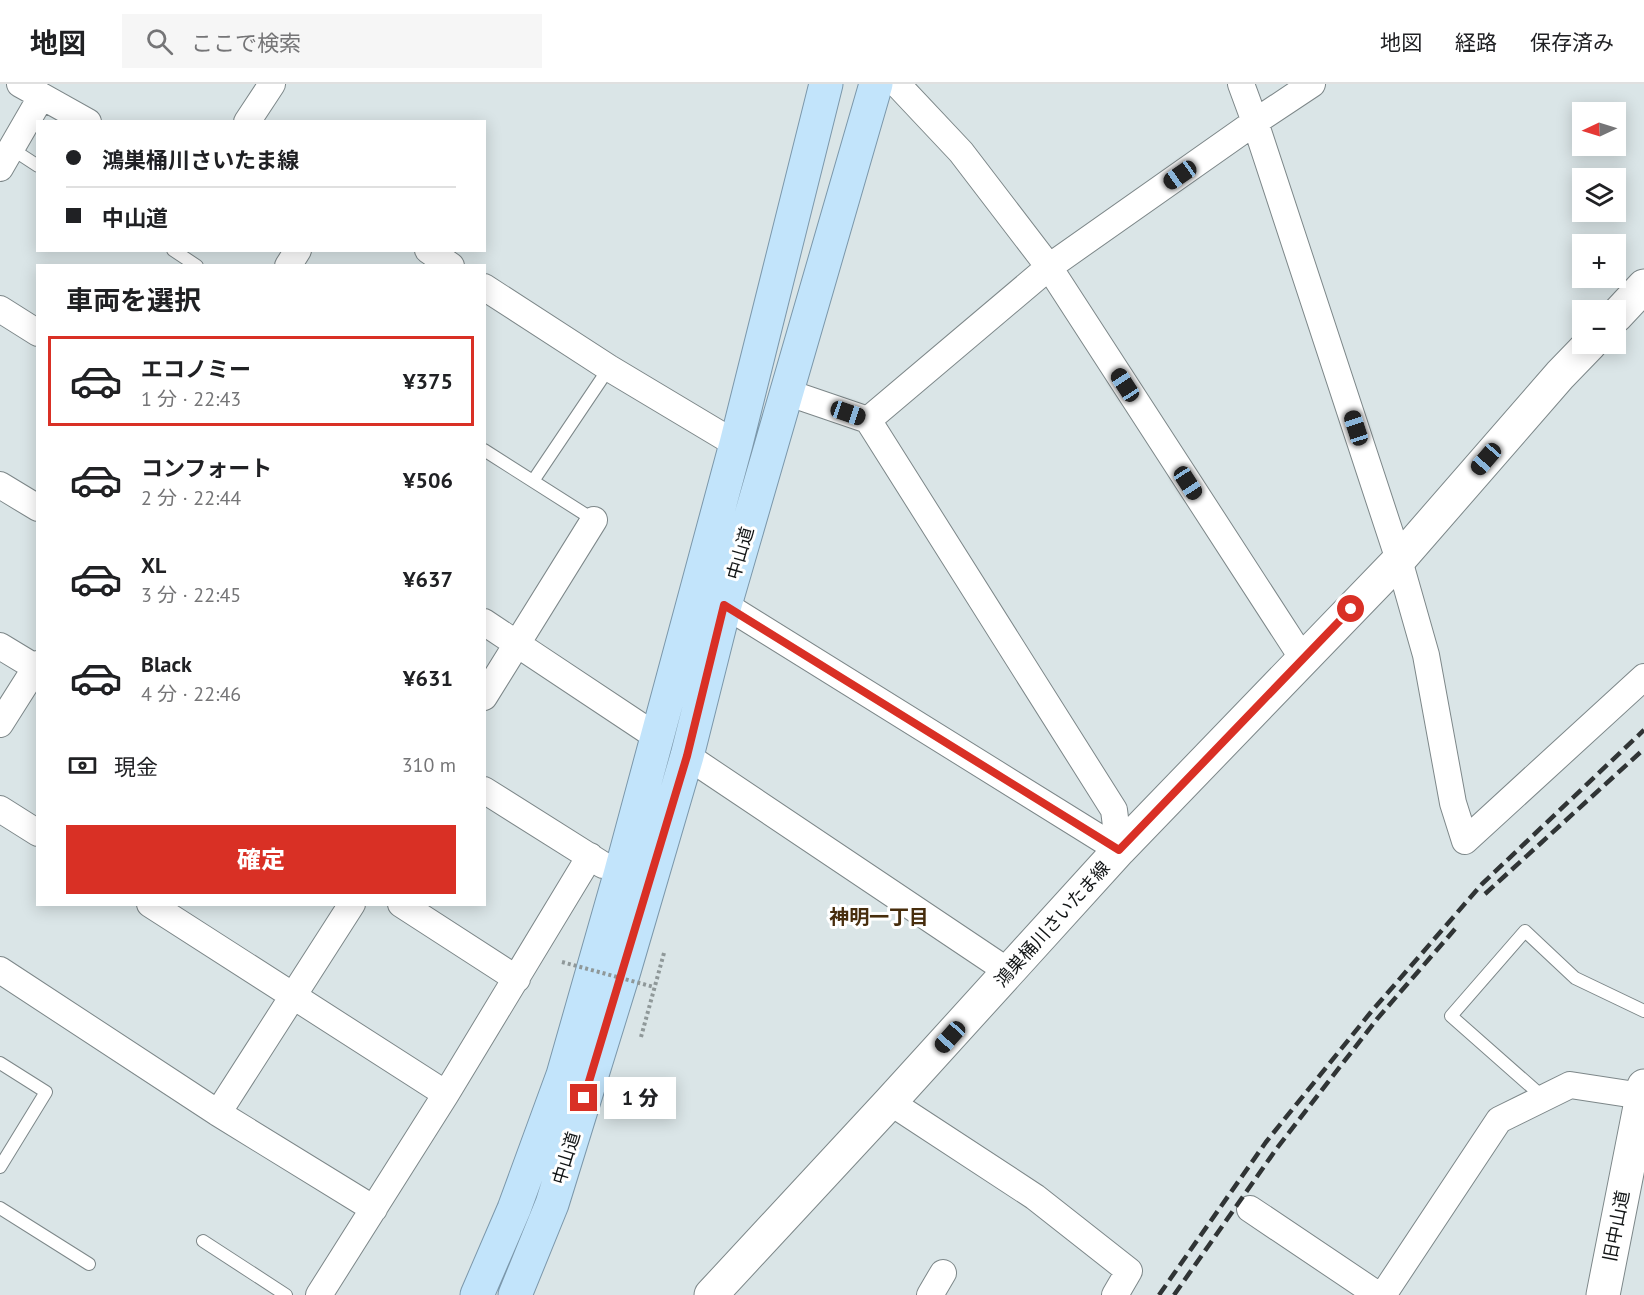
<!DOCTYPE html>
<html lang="ja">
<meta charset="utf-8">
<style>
:root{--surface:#fff;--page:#f6f6f6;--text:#202124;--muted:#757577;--line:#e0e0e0;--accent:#d93025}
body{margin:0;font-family:"PT Sans","Noto Sans JP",sans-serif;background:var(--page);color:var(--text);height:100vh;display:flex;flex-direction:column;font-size:22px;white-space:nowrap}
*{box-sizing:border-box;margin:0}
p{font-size:20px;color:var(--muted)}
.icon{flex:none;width:33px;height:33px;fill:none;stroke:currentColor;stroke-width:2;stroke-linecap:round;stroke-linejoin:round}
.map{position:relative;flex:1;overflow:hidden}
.drawer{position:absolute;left:36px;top:180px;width:450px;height:642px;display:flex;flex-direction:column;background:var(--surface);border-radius:0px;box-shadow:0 3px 15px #0003}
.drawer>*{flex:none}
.guide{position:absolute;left:36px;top:36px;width:450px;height:132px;border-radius:0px;box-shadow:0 3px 15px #0003;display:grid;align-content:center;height:132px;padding:0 30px;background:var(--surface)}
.needle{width:39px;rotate:266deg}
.controls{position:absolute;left:1572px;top:18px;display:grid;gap:12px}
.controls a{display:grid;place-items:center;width:54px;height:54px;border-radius:0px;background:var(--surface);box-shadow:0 3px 15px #0003;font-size:30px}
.end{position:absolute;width:27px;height:27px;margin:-14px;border:8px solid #d93025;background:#fff;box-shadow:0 0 0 3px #fff}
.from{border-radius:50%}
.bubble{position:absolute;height:42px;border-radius:0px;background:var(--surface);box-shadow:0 3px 15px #0003;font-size:20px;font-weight:800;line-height:42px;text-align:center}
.car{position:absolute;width:18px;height:36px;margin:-18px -9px;border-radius:8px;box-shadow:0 0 4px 2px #0007;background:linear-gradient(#222 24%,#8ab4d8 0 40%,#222 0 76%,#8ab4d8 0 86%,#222 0)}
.guide b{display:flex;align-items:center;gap:21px;height:57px;font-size:22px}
.guide b+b{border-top:2px solid var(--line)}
.guide i{width:15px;height:15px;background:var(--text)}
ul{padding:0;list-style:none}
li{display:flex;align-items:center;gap:18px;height:90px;margin:0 12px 9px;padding:0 18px;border:3px solid transparent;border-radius:0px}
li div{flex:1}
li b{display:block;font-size:22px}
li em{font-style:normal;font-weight:800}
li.on{border-color:var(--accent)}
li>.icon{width:54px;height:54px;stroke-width:1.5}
h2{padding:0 30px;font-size:27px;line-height:72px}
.pay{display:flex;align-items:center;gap:15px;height:66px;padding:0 30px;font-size:22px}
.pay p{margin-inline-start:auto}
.primary-button{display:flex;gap:12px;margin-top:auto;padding:12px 30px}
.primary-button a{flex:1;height:69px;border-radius:0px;background:var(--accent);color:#fff;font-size:24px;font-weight:800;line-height:69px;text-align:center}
header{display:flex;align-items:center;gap:36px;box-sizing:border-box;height:84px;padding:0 30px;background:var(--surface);border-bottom:2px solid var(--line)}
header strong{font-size:28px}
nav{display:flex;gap:33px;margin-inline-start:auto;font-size:21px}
.search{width:420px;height:54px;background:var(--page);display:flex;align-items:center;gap:15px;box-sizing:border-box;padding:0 21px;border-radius:0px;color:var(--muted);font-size:22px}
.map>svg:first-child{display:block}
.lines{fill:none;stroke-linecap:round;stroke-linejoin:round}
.service-casing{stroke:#7d8789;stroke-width:14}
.minor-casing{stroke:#7d8789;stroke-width:28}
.secondary-casing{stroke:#7d8789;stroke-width:35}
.trunk-casing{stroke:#7b97aa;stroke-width:35}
.path{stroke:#8f9899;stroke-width:4;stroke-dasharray:3 3;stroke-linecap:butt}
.service{stroke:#fff;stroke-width:12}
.minor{stroke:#fff;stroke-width:26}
.secondary{stroke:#fff;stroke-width:33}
.trunk{stroke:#c2e4fb;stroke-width:33}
.rail{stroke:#303435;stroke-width:4.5;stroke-dasharray:12 6;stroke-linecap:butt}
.path-bridge{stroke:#8f9899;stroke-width:4;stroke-dasharray:3 3;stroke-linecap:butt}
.route{stroke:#d93025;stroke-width:8}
.labels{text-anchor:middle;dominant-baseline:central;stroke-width:6;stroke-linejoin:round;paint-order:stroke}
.street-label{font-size:18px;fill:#121516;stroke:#fff}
.neighbourhood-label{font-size:20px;font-weight:bold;fill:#472d0c;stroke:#fff}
</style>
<header>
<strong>地図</strong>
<div class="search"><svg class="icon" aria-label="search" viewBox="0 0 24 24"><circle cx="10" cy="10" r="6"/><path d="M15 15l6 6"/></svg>ここで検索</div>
<nav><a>地図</a><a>経路</a><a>保存済み</a></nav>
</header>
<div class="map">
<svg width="1644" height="1211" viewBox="0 0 1644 1211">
<rect width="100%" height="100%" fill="#dae5e7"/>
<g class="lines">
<g class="service-casing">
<path id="service" d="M12 65 38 82
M173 166 197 182
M484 366 594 436
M533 397 609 284
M0 979 46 1008 0 1083
M1544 1014 1451 932 1525 847 1575 894 1644 927
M0 1124 89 1180
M203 1157 286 1211"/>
</g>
<g class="minor-casing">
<path id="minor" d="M20 0 88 38
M897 0 961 68 1049 183 1303 575
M1241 0 1255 38 1399 476 1426 571 1453 719 1465 757 1644 593
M247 38 272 0
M0 84 41 13
M428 166 451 182
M288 182 298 166
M484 203 609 284 736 360
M0 225 38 249
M786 308 868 336 1114 726 1119 766
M868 336 1049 183 1255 38 1312 0
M0 401 38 424
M725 521 1119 766
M484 538 657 653
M0 562 38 585
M484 613 594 436
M0 640 38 580
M687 672 1009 888
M484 706 603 781
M0 725 38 749
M150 820 446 1010
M401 820 517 895
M0 886 218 1029 374 1125
M890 1018 1035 1113 1129 1187 1115 1211
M218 1029 352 820
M1250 1125 1378 1211
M319 1211 446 1010 590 772
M930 1211 943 1189
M1383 1211 1499 1036 1570 1001 1642 1012"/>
</g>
<g class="secondary-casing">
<path id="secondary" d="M1616 232 1644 202
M711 1211 890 1018 1119 766 1399 476 1560 291 1590 260
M1603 1211 1644 1002"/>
</g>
<g class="trunk-casing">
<path id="trunk" d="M477 1211 514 1125 563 991 620 791 736 360 826 0
M515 1211 552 1120 624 887 687 672 725 521 876 0"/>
</g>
<path class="path" d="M641 953 664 869"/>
<use href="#service" class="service"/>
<use href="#minor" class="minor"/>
<use href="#secondary" class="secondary"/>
<use href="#trunk" class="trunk"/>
<path class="rail" d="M1485 810 1644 665
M1159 1211 1266 1058 1371 928 1482 800 1644 646
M1174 1211 1277 1064 1377 935 1455 845"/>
<path class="path-bridge" d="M562 878 654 903"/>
</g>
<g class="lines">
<path class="route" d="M584 1014 687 672 724 521 1119 766 1351 525"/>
</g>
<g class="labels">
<g class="street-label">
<text transform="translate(740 469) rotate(-74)">中山道</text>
<text transform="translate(1052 840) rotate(-48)">鴻巣桶川さいたま線</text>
<text transform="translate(566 1074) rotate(-73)">中山道</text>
<text transform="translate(1616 1142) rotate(-79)">旧中山道</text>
</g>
<g class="neighbourhood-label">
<text x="879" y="833">神明一丁目</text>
</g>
</g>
</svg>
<div class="controls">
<a><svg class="needle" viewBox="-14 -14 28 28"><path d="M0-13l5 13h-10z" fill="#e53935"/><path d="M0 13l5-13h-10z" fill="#757577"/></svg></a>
<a><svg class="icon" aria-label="layers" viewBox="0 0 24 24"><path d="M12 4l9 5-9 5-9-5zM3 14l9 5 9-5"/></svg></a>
<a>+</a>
<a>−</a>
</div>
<i class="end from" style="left:1351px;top:525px"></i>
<i class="end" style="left:584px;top:1014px"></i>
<div class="bubble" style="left:604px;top:993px;width:72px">1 分</div>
<i class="car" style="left:1180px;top:91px;rotate:235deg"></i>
<i class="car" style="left:1125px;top:301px;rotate:327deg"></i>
<i class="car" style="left:848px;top:329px;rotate:109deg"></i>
<i class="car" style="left:1356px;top:344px;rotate:342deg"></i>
<i class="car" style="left:1486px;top:375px;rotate:221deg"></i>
<i class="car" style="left:1188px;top:399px;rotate:147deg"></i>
<i class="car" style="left:950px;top:953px;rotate:222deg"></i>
<div class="guide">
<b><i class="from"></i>鴻巣桶川さいたま線</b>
<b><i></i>中山道</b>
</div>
<section class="drawer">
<h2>車両を選択</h2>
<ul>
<li class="on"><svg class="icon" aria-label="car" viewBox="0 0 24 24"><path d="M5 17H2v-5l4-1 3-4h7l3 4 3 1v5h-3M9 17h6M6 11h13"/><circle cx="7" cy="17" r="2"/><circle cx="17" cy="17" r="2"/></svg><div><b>エコノミー</b><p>1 分 · 22:43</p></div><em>¥375</em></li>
<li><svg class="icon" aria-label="car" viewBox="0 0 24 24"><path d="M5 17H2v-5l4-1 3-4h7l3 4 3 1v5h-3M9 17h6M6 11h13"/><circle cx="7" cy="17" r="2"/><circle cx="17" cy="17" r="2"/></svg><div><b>コンフォート</b><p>2 分 · 22:44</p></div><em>¥506</em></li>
<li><svg class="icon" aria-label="car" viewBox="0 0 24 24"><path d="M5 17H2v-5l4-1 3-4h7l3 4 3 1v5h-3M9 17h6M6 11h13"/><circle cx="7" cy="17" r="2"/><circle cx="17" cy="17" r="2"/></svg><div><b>XL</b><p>3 分 · 22:45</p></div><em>¥637</em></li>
<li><svg class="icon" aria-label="car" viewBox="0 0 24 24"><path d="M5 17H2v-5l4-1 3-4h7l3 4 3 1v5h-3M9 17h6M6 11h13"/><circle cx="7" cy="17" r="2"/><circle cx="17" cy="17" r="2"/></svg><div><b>Black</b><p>4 分 · 22:46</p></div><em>¥631</em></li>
</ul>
<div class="pay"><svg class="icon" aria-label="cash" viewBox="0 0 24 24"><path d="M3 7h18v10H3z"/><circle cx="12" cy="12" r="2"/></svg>現金<p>310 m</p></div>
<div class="primary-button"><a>確定</a></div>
</section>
</div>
